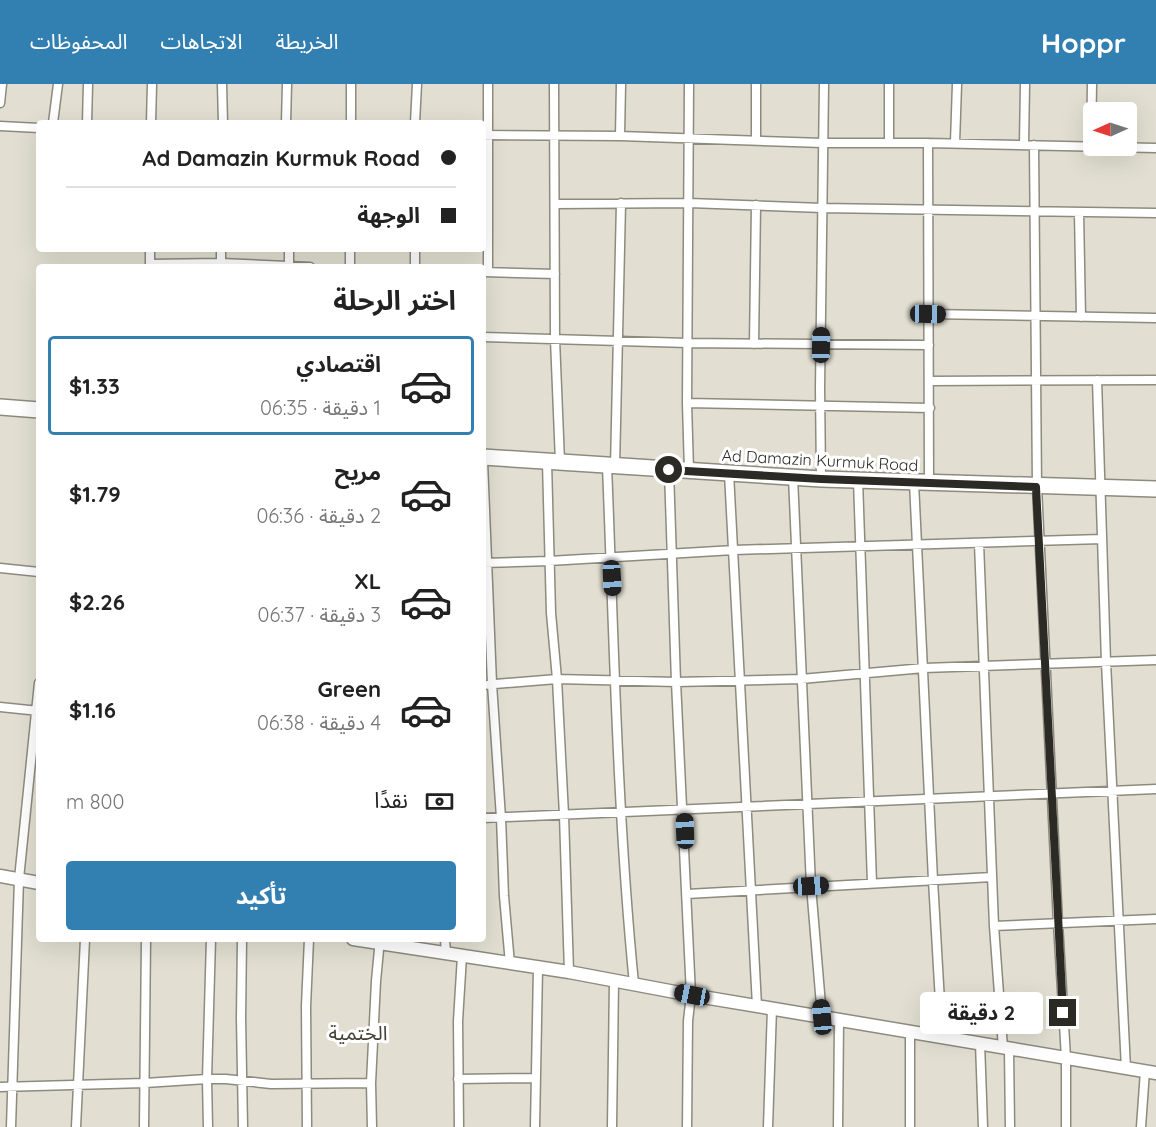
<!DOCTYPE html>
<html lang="ar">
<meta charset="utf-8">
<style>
:root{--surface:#fff;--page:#f6f6f6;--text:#222;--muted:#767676;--line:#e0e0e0;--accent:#327fb1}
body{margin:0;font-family:Quicksand,"Noto Sans Arabic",sans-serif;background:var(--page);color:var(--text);direction:rtl;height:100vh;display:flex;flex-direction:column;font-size:22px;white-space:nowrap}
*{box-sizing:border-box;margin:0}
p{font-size:20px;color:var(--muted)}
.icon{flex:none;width:33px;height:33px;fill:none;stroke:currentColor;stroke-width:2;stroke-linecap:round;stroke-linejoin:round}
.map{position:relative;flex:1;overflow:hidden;direction:ltr}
.sheet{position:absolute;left:36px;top:180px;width:450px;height:678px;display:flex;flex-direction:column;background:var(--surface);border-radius:6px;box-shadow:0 6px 24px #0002;direction:rtl}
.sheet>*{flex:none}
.hud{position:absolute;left:36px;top:36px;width:450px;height:132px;border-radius:6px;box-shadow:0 6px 24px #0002;direction:rtl;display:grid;align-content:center;height:132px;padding:0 30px;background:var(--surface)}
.needle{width:39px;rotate:267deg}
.tools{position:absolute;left:1083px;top:18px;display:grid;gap:12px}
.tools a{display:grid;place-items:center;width:54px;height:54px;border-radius:6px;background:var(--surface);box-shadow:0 6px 24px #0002;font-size:30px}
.end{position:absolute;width:27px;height:27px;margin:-14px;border:8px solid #2b2a25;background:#fff;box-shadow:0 0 0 3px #fff}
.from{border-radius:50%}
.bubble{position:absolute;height:42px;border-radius:6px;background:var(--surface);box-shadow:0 6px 24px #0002;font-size:20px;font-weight:700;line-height:42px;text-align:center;direction:rtl}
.car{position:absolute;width:18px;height:36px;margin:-18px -9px;border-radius:8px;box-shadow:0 0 4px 2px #0007;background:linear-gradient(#222 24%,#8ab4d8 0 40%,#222 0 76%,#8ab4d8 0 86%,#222 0)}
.hud b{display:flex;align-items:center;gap:21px;height:57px;font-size:22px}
.hud b+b{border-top:2px solid var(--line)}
.hud i{width:15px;height:15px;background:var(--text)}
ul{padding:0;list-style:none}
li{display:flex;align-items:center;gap:18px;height:99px;margin:0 12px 9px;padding:0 18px;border:3px solid transparent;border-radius:6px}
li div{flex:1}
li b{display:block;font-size:22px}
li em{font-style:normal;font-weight:700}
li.current{border-color:var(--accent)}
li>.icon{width:54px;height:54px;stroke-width:1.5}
h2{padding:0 30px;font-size:27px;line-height:72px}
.pay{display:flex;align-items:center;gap:15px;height:66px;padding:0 30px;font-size:22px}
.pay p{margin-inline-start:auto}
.button{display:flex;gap:12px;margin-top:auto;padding:12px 30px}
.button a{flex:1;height:69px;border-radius:6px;background:var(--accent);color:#fff;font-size:24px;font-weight:700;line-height:69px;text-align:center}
header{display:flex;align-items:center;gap:36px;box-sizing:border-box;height:84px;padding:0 30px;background:var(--accent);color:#fff}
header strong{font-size:28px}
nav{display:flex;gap:33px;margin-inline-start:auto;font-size:21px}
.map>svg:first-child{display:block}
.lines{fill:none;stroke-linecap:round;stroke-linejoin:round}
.street-casing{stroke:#8d8a7e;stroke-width:11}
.secondary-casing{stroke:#8d8a7e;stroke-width:15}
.highway-casing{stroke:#8d8a7e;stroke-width:18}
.street{stroke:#fff;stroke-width:8}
.secondary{stroke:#fff;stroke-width:12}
.highway{stroke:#fff;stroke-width:15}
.route{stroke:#2b2a25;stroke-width:8}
.labels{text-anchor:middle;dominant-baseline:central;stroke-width:6;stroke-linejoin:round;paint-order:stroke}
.street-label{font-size:16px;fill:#2b2a25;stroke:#fff}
.quarter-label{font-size:20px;fill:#434136;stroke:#fff}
</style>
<header>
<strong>Hoppr</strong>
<nav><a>الخريطة</a><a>الاتجاهات</a><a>المحفوظات</a></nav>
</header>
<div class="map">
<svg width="1156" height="1043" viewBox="0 0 1156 1043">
<rect width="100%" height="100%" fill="#e2dfd2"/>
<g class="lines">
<g class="street-casing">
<path id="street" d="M222 0 223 39
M554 0 555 255 560 378
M0 19 2 0
M53 39 58 0
M87 39 88 0
M151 39 152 0
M286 39 287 0
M351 39V0
M415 39 417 0
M0 42 39 44
M483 51 620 52 823 59H928L1156 64
M620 52 621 0
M756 56V0
M889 59V0
M928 59 929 399
M955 59 957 0
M1024 61 1025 0
M1034 61 1037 403 1058 839 1066 974V1043
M1091 62 1092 0
M555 120 689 119 822 124 1156 129
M1079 128 1081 233
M289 165V182
M415 165V183
M150 180 221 179 310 183
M150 183V165
M221 183V165
M350 183V165
M483 188 555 190
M488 188V0
M929 230 1156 234
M483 253 688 259 929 261
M754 260 756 121
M1097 296 1106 578 1126 985
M929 297 1156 296
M687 319 930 324
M483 377 492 600 501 734 504 812 510 880
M547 378 551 529 557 595 564 731 569 888
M607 382C614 555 617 728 634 900
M615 383 621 119
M669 386 676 598 691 911 688 937 687 1043
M689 387 687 319 689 0
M729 389 757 922
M793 393 811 802 822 933
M821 395 820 304 824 0
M858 396 872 799
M914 398 933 796 942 953
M979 459 994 842 1003 964
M483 479 549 477 734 466 1102 455
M0 484 39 488
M483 601 557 595 676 598 801 595 924 584 1156 576
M0 623 39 627
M483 734 1156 705
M687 810 992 793
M994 842 1156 835
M242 855 241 934 243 1043
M445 855 446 870
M980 959 983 1043
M1009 965 1010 1043
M458 995 535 994
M0 1003 145 999 207 995H226L271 1000 371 999
M11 1043 19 795 39 599
M76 1043 85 855
M144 1043 146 855
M208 1043 207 995 211 855
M307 1043 306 922 309 855
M372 1043 371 999 376 897 380 855
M459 1043 458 937 462 872
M535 1043 538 884
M612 1043 614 897
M768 1043 772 924
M838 1043 839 936
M910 1043V948
M1141 1043 1145 987"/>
</g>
<g class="secondary-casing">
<path id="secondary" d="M0 792 39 799
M353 855 569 888 691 911 1156 989"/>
</g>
<g class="highway-casing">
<path id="highway" d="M0 323 39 326
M483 373 821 395 1156 405"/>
</g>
<use href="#street" class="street"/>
<use href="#secondary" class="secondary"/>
<use href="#highway" class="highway"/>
</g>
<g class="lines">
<path class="route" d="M669 386 821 395 1036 403 1063 929"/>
</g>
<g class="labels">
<g class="street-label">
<text transform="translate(820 376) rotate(3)">Ad Damazin Kurmuk Road</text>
</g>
<g class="quarter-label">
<text x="358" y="948">الختمية</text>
</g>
</g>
</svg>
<div class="tools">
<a><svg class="needle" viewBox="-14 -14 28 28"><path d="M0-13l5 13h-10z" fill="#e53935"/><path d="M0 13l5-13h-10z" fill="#767676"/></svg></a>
</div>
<i class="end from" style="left:669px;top:386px"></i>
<i class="end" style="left:1063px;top:929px"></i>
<div class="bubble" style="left:920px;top:908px;width:123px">2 دقيقة</div>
<i class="car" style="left:928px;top:230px;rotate:91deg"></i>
<i class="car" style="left:821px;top:261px;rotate:1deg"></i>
<i class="car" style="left:612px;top:494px;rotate:177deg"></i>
<i class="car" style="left:685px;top:747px;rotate:358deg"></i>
<i class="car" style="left:811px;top:802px;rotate:87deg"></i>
<i class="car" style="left:692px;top:911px;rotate:281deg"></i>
<i class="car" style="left:822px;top:933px;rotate:355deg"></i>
<div class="hud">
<b><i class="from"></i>Ad Damazin Kurmuk Road</b>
<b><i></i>الوجهة</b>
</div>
<section class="sheet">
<h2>اختر الرحلة</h2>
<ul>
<li class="current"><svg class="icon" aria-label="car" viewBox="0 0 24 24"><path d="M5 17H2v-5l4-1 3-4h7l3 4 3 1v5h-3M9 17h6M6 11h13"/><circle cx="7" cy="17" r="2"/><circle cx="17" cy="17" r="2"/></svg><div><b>اقتصادي</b><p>1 دقيقة · 06:35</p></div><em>$1.33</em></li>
<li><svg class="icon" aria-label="car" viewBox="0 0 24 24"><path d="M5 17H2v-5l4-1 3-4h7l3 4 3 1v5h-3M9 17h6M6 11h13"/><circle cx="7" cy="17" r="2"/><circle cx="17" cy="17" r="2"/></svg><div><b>مريح</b><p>2 دقيقة · 06:36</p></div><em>$1.79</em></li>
<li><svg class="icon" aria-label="car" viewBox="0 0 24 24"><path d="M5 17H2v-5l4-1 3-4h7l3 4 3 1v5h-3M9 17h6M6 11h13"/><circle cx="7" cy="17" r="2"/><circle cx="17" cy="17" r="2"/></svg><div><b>XL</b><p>3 دقيقة · 06:37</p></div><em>$2.26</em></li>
<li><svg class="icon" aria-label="car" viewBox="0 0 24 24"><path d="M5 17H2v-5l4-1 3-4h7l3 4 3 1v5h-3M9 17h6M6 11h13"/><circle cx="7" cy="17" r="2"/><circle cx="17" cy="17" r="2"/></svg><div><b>Green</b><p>4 دقيقة · 06:38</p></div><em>$1.16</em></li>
</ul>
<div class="pay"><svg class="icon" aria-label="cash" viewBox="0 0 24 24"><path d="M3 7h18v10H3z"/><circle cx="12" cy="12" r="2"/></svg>نقدًا<p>800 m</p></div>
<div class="button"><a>تأكيد</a></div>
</section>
</div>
